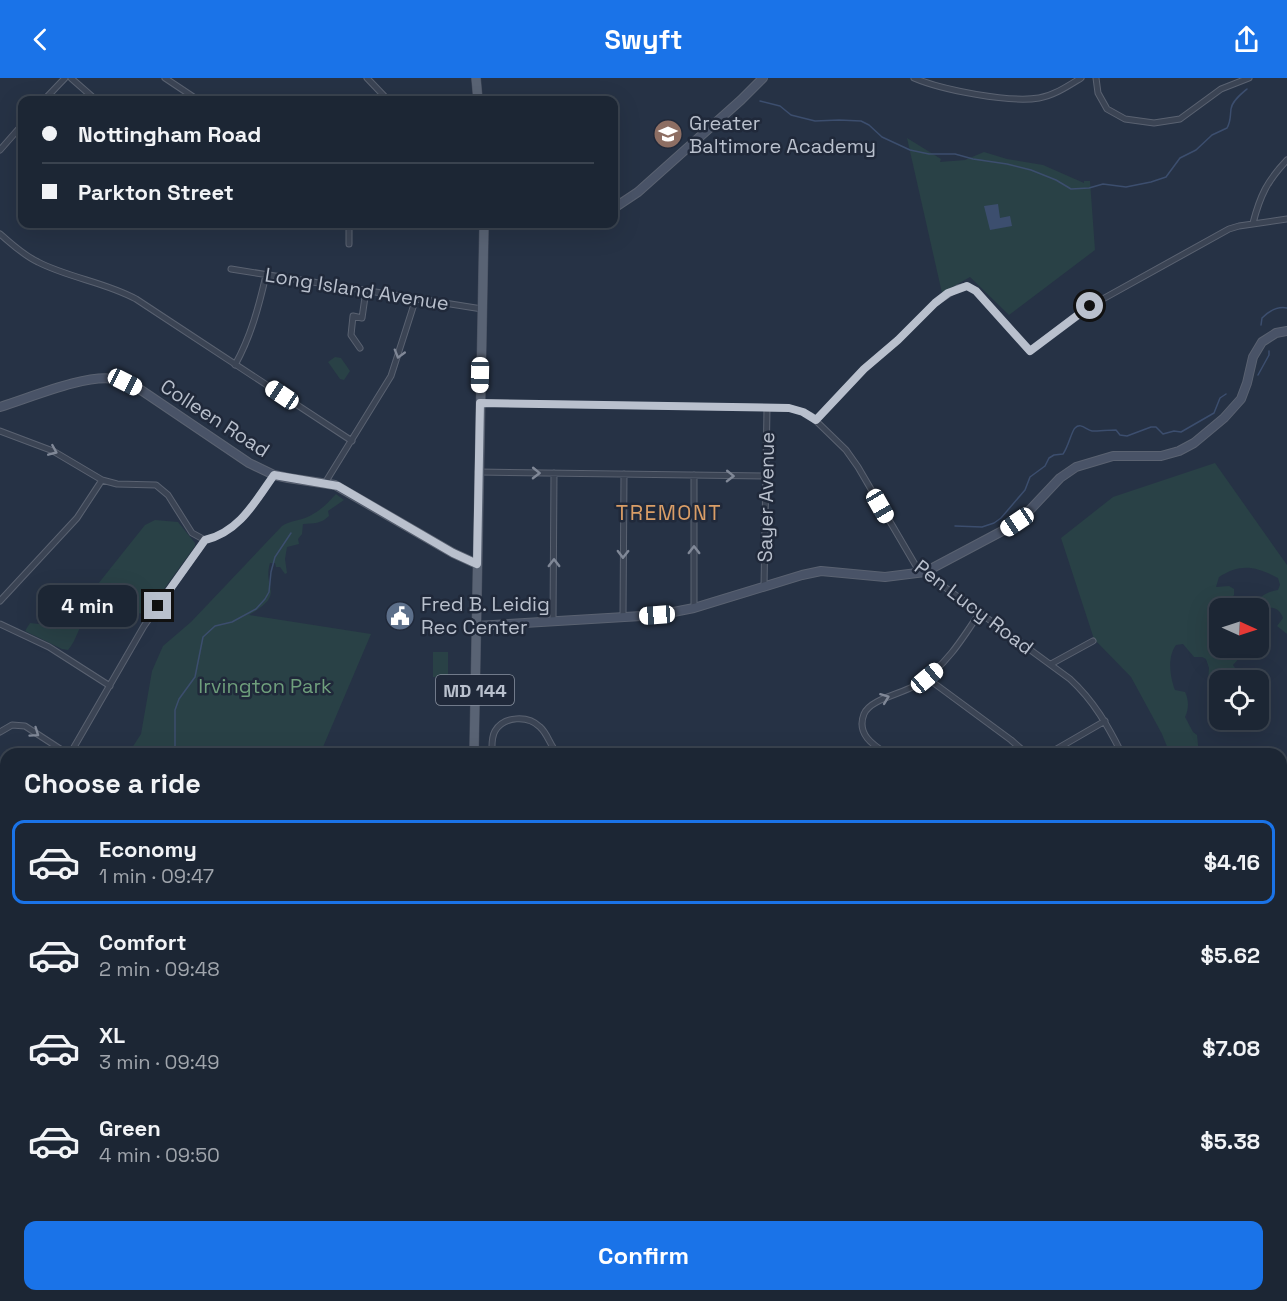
<!DOCTYPE html>
<meta charset="utf-8">
<style>
:root{--surface:#1c2634;--page:#293240;--text:#f1f3f6;--muted:#a0a5ac;--line:#3a434f;--accent:#1a73e8}
body{margin:0;font-family:"Space Grotesk",sans-serif;background:var(--page);color:var(--text);height:100vh;display:flex;flex-direction:column;font-size:22px;white-space:nowrap}
*{box-sizing:border-box;margin:0}
p{font-size:20px;color:var(--muted)}
.icon{flex:none;width:33px;height:33px;fill:none;stroke:currentColor;stroke-width:2;stroke-linecap:round;stroke-linejoin:round}
.map{position:relative;flex:1;overflow:hidden}
.panel{position:absolute;left:0px;top:670px;width:1287px;height:554px;display:flex;flex-direction:column;background:var(--surface);border-radius:18px 18px 0 0;box-shadow:0 6px 24px #0002,0 0 0 2px var(--line)}
.panel>*{flex:none}
.guide{position:absolute;left:18px;top:18px;width:600px;height:132px;border-radius:12px;box-shadow:0 6px 24px #0002,0 0 0 2px var(--line);display:grid;align-content:center;height:132px;padding:0 24px;background:var(--surface)}
.needle{width:39px;rotate:93deg}
.controls{position:absolute;left:1209px;top:520px;display:grid;gap:12px}
.controls a{display:grid;place-items:center;width:60px;height:60px;border-radius:12px;background:var(--surface);box-shadow:0 6px 24px #0002,0 0 0 2px var(--line);font-size:30px}
.end{position:absolute;width:27px;height:27px;margin:-14px;border:8px solid #b9c0cd;background:#111;box-shadow:0 0 0 3px #111}
.from{border-radius:50%}
.bubble{position:absolute;height:42px;border-radius:12px;background:var(--surface);box-shadow:0 6px 24px #0002,0 0 0 2px var(--line);font-size:20px;font-weight:800;line-height:42px;text-align:center}
.car{position:absolute;width:18px;height:36px;margin:-18px -9px;border-radius:8px;box-shadow:0 0 4px 2px #0007;background:linear-gradient(#fff 24%,#345 0 40%,#fff 0 76%,#345 0 86%,#fff 0)}
.guide b{display:flex;align-items:center;gap:21px;height:57px;font-size:22px}
.guide b+b{border-top:2px solid var(--line)}
.guide i{width:15px;height:15px;background:var(--text)}
ul{padding:0;list-style:none}
li{display:flex;align-items:center;gap:18px;height:84px;margin:0 12px 9px;padding:0 12px;border:3px solid transparent;border-radius:12px}
li div{flex:1}
li b{display:block;font-size:22px}
li em{font-style:normal;font-weight:800}
li.on{border-color:var(--accent)}
li>.icon{width:54px;height:54px;stroke-width:1.5}
h2{padding:0 24px;font-size:27px;line-height:72px}
.primary-button{display:flex;gap:12px;margin-top:auto;padding:12px 24px}
.primary-button a{flex:1;height:69px;border-radius:12px;background:var(--accent);color:#fff;font-size:24px;font-weight:800;line-height:69px;text-align:center}
header{display:flex;justify-content:space-between;align-items:center;height:78px;padding:0 24px;background:var(--accent);color:#fff;font-size:27px;font-weight:800}
.map>svg:first-child{display:block}
.green{fill:#294146}
.water{fill:#3c4e6e}
.lines{fill:none;stroke-linecap:round;stroke-linejoin:round}
.stream{stroke:#3c4e6e;stroke-width:1.5}
.street-casing{stroke:#5a6271;stroke-width:7}
.secondary-casing{stroke:#5a6271;stroke-width:10}
.primary-casing{stroke:#454d5d;stroke-width:10}
.street{stroke:#3b4454;stroke-width:5}
.secondary{stroke:#495367;stroke-width:8}
.primary{stroke:#596374;stroke-width:9}
.oneway{stroke:#808897}
.route{stroke:#b9c0cd;stroke-width:8}
.labels{text-anchor:middle;dominant-baseline:central;stroke-width:5;stroke-linejoin:round;paint-order:stroke}
.shield{fill:#20293a;stroke:#8b93a1;stroke-width:1.5}
.shield-label{font-size:18px;font-weight:bold;fill:#b9c0cd}
.poi-label{font-size:20px;fill:#b9c0cd;stroke:#20293a;text-anchor:start}
.street-label{font-size:20px;fill:#b9c0cd;stroke:#20293a}
.park-label{font-size:20px;fill:#6f9f7c;stroke:#20293a}
.neighbourhood-label{font-size:21px;letter-spacing:1.5px;fill:#da9e67;stroke:#20293a}
</style>
<header><svg class="icon" aria-label="back" viewBox="0 0 24 24"><path d="M15 5l-7 7 7 7"/></svg>Swyft<svg class="icon" aria-label="share" viewBox="0 0 24 24"><path d="M12 15V3M7 8l5-5 5 5M5 13v7h14v-7"/></svg></header>
<div class="map">
<svg width="1287" height="1223" viewBox="0 0 1287 1223">
<rect width="100%" height="100%" fill="#263245"/>
<path class="green" d="M907 60 941 81 940 84 965 82 984 74 1007 81 1043 87 1084 105V103H1090L1095 172 1009 237 970 199 942 215Z
M335 279 341 280 350 293 344 302 340 301 328 284Z
M1215 385 1287 487V556L1277 548 1283 540C1278 524 1262 531 1250 531 1258 520 1265 514 1278 512L1280 507 1278 500C1256 488 1240 485 1219 499L1216 509 1229 508 1234 511V517L1228 524 1220 525 1219 530 1220 570H1244L1242 577 1233 587 1241 599 1237 603H1231L1221 596 1212 603H1208L1209 590 1206 581 1202 579H1194L1183 566 1176 567C1167 579 1170 599 1175 612L1185 614C1189 622 1189 631 1185 639L1193 654 1197 657 1199 676H1170L1162 656 1131 599 1094 561 1061 460 1113 419Z
M336 416 344 422 328 433 329 438C321 446 314 445 303 446L302 456 298 461 299 466 287 469 285 481 287 495 285 496 280 489H276L275 485H270C262 512 287 515 249 537L371 556 320 676H128L141 656 152 593 163 568 191 544 282 448C290 443 297 443 305 440 318 435 327 426 336 416Z
M155 442 178 444 195 465V468L146 536 101 532 87 536C79 547 77 562 68 572L62 571 25 553 30 545 48 547 55 539 61 538 64 534 63 530 55 524 56 519 60 515H65L77 523 90 516 145 447Z
M433 574H448V599H433Z
M1287 954V1001C1279 987 1277 968 1287 954Z
M1281 1043 1287 1049V1223H919L923 1218H1281Z
M0 1158H6V1206L0 1212Z"/>
<path class="water" d="M998 126 1000 140 1010 138 1012 148 990 152 984 128Z"/>
<g class="lines">
<path class="stream" d="M760 23 780 28 791 37 815 43 839 42 861 43 869 47 882 59 910 72 929 76H955L973 81 1007 86 1031 92 1056 102 1071 111 1089 110 1103 106 1126 109 1151 104 1166 99 1180 80 1196 72 1212 57 1227 50C1231 43 1230 39 1231 31 1232 23 1241 16 1247 11
M1261 247 1262 240C1269 233 1277 228 1287 230
M1258 297 1269 277V273
M955 448 982 449 994 445 1001 440 1025 412 1030 399 1045 388 1049 380 1054 377 1063 376C1068 370 1072 352 1075 350 1081 344 1086 352 1092 353 1100 353 1108 352 1116 352L1120 357 1127 358 1151 349H1156L1163 356 1174 353 1181 354 1214 335 1220 320 1226 316
M175 676V632L179 621 195 599 203 559 215 548 232 544 256 531 265 521 269 514 271 494 275 479 291 455
M0 1195 6 1188"/>
<g class="street-casing">
<path id="street" d="M71 0 96 22
M165 0 198 22
M367 0 388 22
M914 0C942 12 1010 25 1039 20 1055 17 1068 8 1081 0
M1096 0 1098 15 1107 31 1125 41 1154 45 1180 41 1221 11 1249 0
M44 22 65 0
M0 72 22 47
M1253 145C1260 118 1267 103 1287 82
M0 156C12 166 23 177 38 184 69 200 105 204 136 221L352 363
M349 166V146
M231 191 482 231
M360 270 351 257 353 238 362 240 366 212
M235 287C251 258 259 228 266 197
M480 325 789 330 803 334 811 338 846 372 858 389 916 488 1070 601C1094 623 1108 648 1122 676
M816 342 864 291 898 262 935 225 958 210 967 208 976 213 1030 273 1078 236 1101 222 1229 151 1239 148 1287 141
M0 353 53 373 102 402 117 406 156 407 168 417 192 455 205 462C239 454 255 424 274 397
M478 394 766 398
M325 405 391 298 416 220
M764 509 767 330
M0 523 77 440 102 402
M694 530V397
M623 539 624 396
M553 543 554 395
M0 546 49 569 110 608
M1051 586 1093 563
M927 600 1011 662 1027 676
M0 654 12 647 25 648 68 676
M70 676 144 548 205 462
M492 676C492 669 491 660 495 653 504 638 528 637 540 649 548 656 550 668 558 676
M887 676C873 667 856 656 864 636 870 621 902 616 916 607 944 590 962 562 980 534
M1048 676 1105 643
M1281 743 1287 737
M1281 752 1287 746
M1281 774 1287 780
M1281 842 1287 846
M0 1106 6 1104
M100 1223V1218
M288 1223V1218
M642 1223V1218
M913 1223 917 1218"/>
</g>
<g class="secondary-casing">
<path id="secondary" d="M614 130 638 114 741 22 763 0
M0 329C30 320 85 296 114 301 124 303 132 308 141 312L249 385 274 397 288 400 335 407 453 475 477 486
M476 548 658 537 694 530 802 497 821 493 885 499 925 494 1006 451 1028 434 1060 400 1076 389 1113 378H1161L1179 373 1194 365 1224 340 1241 321 1247 305 1253 279 1262 264 1276 255 1287 253
M1281 902H1287
M0 1024 6 1028"/>
</g>
<g class="primary-casing">
<path id="primary" d="M476 0 478 22
M474 676 484 146
M466 1223V1218"/>
</g>
<use href="#street" class="street"/>
<use href="#secondary" class="secondary"/>
<use href="#primary" class="primary"/>
</g>
<defs><path id="oneway-chevron" d="M-2-3.5L2.5 0L-2 3.5" fill="none" stroke-width="1.6" stroke-linecap="round" stroke-linejoin="round" transform="scale(1.5)"/></defs>
<g class="oneway">
<use href="#oneway-chevron" transform="translate(399 276) rotate(106)"/>
<use href="#oneway-chevron" transform="translate(53 373) rotate(23)"/>
<use href="#oneway-chevron" transform="translate(536 395) rotate(1)"/>
<use href="#oneway-chevron" transform="translate(730 398) rotate(1)"/>
<use href="#oneway-chevron" transform="translate(694 472) rotate(-90)"/>
<use href="#oneway-chevron" transform="translate(623 476) rotate(91)"/>
<use href="#oneway-chevron" transform="translate(554 485) rotate(-90)"/>
<use href="#oneway-chevron" transform="translate(885 620) rotate(-21)"/>
<use href="#oneway-chevron" transform="translate(35 655) rotate(35)"/>
</g>
<g class="lines">
<path class="route" d="M158 528 205 462C239 454 255 424 274 397L338 408 453 475 477 486 480 325 789 330 803 334 816 342 864 291 898 262 935 225 948 215 967 208 976 213 1030 273 1090 228"/>
</g>
<defs>
<g id="school-disc" transform="scale(1.5)"><circle r="9.5" fill="#8d6e63" stroke="#20293a"/><path d="M0-5L7-2L0 1L-7-2ZM-4 1L0 2.5L4 1V4Q0 6-4 4Z" fill="#fff"/></g>
<g id="civic-disc" transform="scale(1.5)"><circle r="9.5" fill="#5c6f8a" stroke="#20293a"/><path d="M-.6-6.5H3V-4.5H.6V-3L4-1V1h2V6H-6V1h2V-1L-.6-3ZM-1.2 2.5V6h2.4V2.5Z" fill="#fff"/></g>
</defs>
<g fill-rule="evenodd">
<use href="#school-disc" x="668" y="56"/>
<use href="#civic-disc" x="400" y="538"/>
</g>
<g class="labels">
<rect class="shield" x="436" y="597" width="78" height="30" rx="4.5"/>
<g class="shield-label">
<text x="475" y="612">MD 144</text>
</g>
<g class="poi-label">
<text x="689" y="45">Greater<tspan x="689" dy="23">Baltimore Academy</tspan></text>
<text x="421" y="526">Fred B. Leidig<tspan x="421" dy="23">Rec Center</tspan></text>
</g>
<g class="street-label">
<text transform="translate(357 211) rotate(9)">Long Island Avenue</text>
<text transform="translate(215 340) rotate(33)">Colleen Road</text>
<text transform="translate(766 419) rotate(-89)">Sayer Avenue</text>
<text transform="translate(974 529) rotate(37)">Pen Lucy Road</text>
</g>
<g class="park-label">
<text x="265" y="608">Irvington Park</text>
</g>
<g class="neighbourhood-label">
<text x="669" y="434">TREMONT</text>
</g>
</g>
</svg>
<div class="controls">
<a><svg class="needle" viewBox="-14 -14 28 28"><path d="M0-13l5 13h-10z" fill="#e53935"/><path d="M0 13l5-13h-10z" fill="#a0a5ac"/></svg></a>
<a><svg class="icon" aria-label="locate" viewBox="0 0 24 24"><circle cx="12" cy="12" r="6"/><path d="M12 2v4M12 18v4M2 12h4M18 12h4"/></svg></a>
</div>
<i class="end from" style="left:1090px;top:228px"></i>
<i class="end" style="left:158px;top:528px"></i>
<div class="bubble" style="left:38px;top:507px;width:99px">4 min</div>
<i class="car" style="left:480px;top:297px;rotate:181deg"></i>
<i class="car" style="left:125px;top:304px;rotate:117deg"></i>
<i class="car" style="left:282px;top:317px;rotate:304deg"></i>
<i class="car" style="left:880px;top:428px;rotate:150deg"></i>
<i class="car" style="left:1017px;top:444px;rotate:236deg"></i>
<i class="car" style="left:657px;top:537px;rotate:266deg"></i>
<i class="car" style="left:927px;top:600px;rotate:50deg"></i>
<div class="guide">
<b><i class="from"></i>Nottingham Road</b>
<b><i></i>Parkton Street</b>
</div>
<section class="panel">
<h2>Choose a ride</h2>
<ul>
<li class="on"><svg class="icon" aria-label="car" viewBox="0 0 24 24"><path d="M5 17H2v-5l4-1 3-4h7l3 4 3 1v5h-3M9 17h6M6 11h13"/><circle cx="7" cy="17" r="2"/><circle cx="17" cy="17" r="2"/></svg><div><b>Economy</b><p>1 min · 09:47</p></div><em>$4.16</em></li>
<li><svg class="icon" aria-label="car" viewBox="0 0 24 24"><path d="M5 17H2v-5l4-1 3-4h7l3 4 3 1v5h-3M9 17h6M6 11h13"/><circle cx="7" cy="17" r="2"/><circle cx="17" cy="17" r="2"/></svg><div><b>Comfort</b><p>2 min · 09:48</p></div><em>$5.62</em></li>
<li><svg class="icon" aria-label="car" viewBox="0 0 24 24"><path d="M5 17H2v-5l4-1 3-4h7l3 4 3 1v5h-3M9 17h6M6 11h13"/><circle cx="7" cy="17" r="2"/><circle cx="17" cy="17" r="2"/></svg><div><b>XL</b><p>3 min · 09:49</p></div><em>$7.08</em></li>
<li><svg class="icon" aria-label="car" viewBox="0 0 24 24"><path d="M5 17H2v-5l4-1 3-4h7l3 4 3 1v5h-3M9 17h6M6 11h13"/><circle cx="7" cy="17" r="2"/><circle cx="17" cy="17" r="2"/></svg><div><b>Green</b><p>4 min · 09:50</p></div><em>$5.38</em></li>
</ul>
<div class="primary-button"><a>Confirm</a></div>
</section>
</div>
